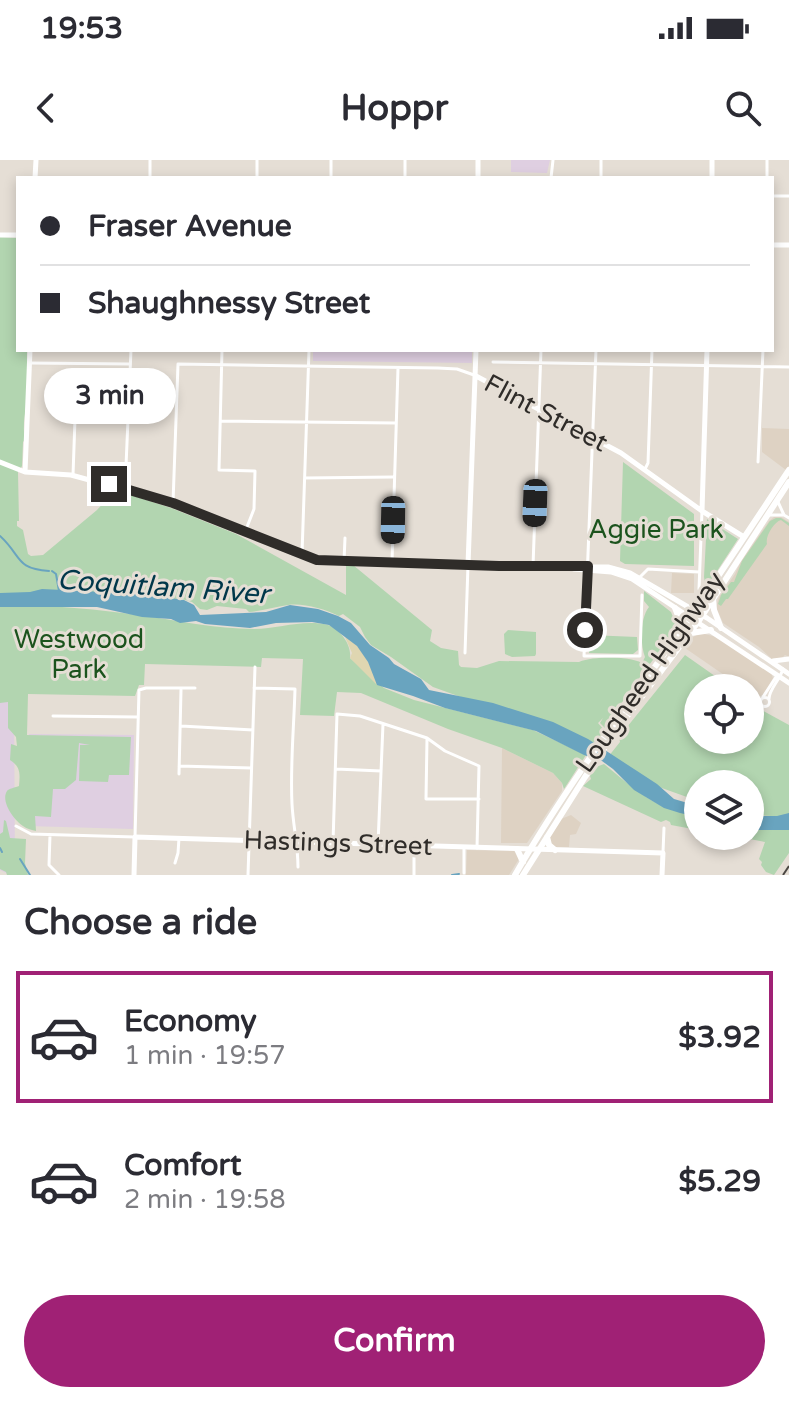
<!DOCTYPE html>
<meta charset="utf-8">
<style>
:root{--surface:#fff;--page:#f2f2f3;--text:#2b2b33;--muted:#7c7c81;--line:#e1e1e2;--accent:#a02175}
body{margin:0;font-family:"Varela Round",sans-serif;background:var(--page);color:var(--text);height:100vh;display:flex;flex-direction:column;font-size:30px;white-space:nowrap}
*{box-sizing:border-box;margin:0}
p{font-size:26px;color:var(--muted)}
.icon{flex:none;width:44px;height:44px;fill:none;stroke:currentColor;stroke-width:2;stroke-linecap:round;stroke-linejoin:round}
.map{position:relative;height:715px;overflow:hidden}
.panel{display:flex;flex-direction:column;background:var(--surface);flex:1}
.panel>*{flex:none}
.hud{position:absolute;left:16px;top:16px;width:758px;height:176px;border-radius:0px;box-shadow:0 4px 12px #0003;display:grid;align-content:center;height:176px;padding:0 24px;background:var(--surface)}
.tools{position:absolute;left:684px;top:514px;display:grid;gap:16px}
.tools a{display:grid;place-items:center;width:80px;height:80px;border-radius:50%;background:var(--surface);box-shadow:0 4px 12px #0003;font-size:40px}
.end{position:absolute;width:36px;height:36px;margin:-18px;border:10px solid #2f2c29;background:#fff;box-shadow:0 0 0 4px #fff}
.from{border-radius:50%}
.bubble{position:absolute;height:56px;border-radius:28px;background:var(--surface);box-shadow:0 4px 12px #0003;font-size:26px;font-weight:700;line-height:56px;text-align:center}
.car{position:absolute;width:24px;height:48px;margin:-24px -12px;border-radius:10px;box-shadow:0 0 6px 2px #0007;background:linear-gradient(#222 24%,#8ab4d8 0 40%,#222 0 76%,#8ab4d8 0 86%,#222 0)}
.hud b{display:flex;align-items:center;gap:28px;height:76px;font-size:30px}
.hud b+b{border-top:2px solid var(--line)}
.hud i{width:20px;height:20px;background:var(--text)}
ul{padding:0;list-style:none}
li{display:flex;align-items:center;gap:24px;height:132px;margin:0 16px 12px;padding:0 8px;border:4px solid transparent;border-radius:0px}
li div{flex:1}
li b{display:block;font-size:30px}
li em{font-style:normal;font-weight:700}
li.selected{border-color:var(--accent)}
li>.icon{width:72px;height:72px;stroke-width:1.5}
h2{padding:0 24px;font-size:36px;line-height:96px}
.action{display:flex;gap:16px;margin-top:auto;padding:16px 24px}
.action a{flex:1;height:92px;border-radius:48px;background:var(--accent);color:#fff;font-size:32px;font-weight:700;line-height:92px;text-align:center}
.status{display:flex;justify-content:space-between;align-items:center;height:56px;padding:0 40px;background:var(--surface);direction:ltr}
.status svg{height:22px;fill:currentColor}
header{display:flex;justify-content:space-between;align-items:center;height:104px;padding:0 24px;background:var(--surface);font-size:36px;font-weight:700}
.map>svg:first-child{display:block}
.built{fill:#ded2c3}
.education{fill:#dfcfe1}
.green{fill:#b2d5b0}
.sand{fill:#dfd6b1}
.water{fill:#69a4bf}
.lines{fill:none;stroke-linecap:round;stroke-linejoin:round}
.stream{stroke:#69a4bf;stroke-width:2}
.street{stroke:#fff;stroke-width:3}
.secondary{stroke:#fff;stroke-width:5}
.primary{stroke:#fff;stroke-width:6}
.rail{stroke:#4a4642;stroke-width:2;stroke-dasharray:16 8;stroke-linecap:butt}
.route{stroke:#2f2c29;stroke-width:10}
.labels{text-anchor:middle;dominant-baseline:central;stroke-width:6;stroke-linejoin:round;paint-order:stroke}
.street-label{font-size:26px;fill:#2f2c29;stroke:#e5ded5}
.park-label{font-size:26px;fill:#1b531d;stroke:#e5ded5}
.water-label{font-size:28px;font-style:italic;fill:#00374a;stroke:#e5ded5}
</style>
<div class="status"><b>19:53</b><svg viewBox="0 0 49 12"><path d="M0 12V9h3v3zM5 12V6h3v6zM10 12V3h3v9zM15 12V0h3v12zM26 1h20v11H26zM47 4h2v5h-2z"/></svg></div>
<header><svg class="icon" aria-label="back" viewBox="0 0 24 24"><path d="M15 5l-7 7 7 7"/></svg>Hoppr<svg class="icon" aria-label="search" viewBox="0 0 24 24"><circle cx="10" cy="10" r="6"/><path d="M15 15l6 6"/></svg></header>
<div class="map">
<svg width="789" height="715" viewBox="0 0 789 715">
<rect width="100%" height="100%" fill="#e5ded5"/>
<path class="built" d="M762 268 789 269V306L786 310 762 292Z
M774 357H781L789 362V497L785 495 782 498 772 499 759 487 723 463 716 447 719 437 735 414 741 401 769 361Z
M672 413 694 414V433H671Z
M700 473 717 477 771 513 773 518 764 534 757 538 750 533V528H743L685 488 693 477Z
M502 588 553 613 562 623V631L527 683H501Z
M571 655 581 663 576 674 570 675 569 687H555L549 681 550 677 561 659Z
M467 690 514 691 518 693 519 699 509 715H466Z"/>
<path class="education" d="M511 0H550L547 13 511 12Z
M313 190H472V203L313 201Z
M0 521 14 534 15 715H10L0 710Z
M29 574 134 575 133 669 27 666Z"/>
<path class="green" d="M0 77 18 78V190H27C27 201 27 211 28 222 29 242 21 261 25 280L23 282 22 306 18 312 19 361H17V366L23 370 28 394 31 396 43 395 97 350 115 330 171 348 236 374 346 435V405H353L432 470 430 481 441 488 458 491 459 505 461 507 477 508 499 501 579 502C595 496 627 496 642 503L645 497C640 484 640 458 649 447L644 441V431L671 452 676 464 668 480 631 529 605 568 600 563 603 558 598 563 604 570 594 585 433 527 391 497 371 485 365 477 360 467 343 454 339 456C324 449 304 443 288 445 275 447 262 451 249 452L246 449 217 446 207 450 200 449 192 442 182 439 146 438 16 443C57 447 98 449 138 455 176 460 216 469 254 469 279 469 303 459 328 465 340 469 352 485 350 498L384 528 414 540 533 570 586 595 564 629 562 623 553 613 502 588 448 569 361 533 337 532 334 556 300 555 303 499 262 498 261 507 145 504 144 525H139L135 536 28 534 27 575 131 577 129 615H109L108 622 79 621 80 585H90L79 583 76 620 65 629H53L51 657 35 656 36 671C32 670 27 669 23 666 15 661 0 642 7 631 8 629 16 627 19 626 20 614 21 607 10 600L11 584 17 586 16 577 8 568V542L0 543Z
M623 302 694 354V406L625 404 620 401Z
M776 358H781L789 363V366L781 360C774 362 765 376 767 384L728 439H726L721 446 718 444 721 435 731 422H734L742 401 770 361Z
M707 359 738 379 706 428 704 417Z
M508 470 536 472V494L535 496 512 497 505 494 504 474Z
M589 475 637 477 638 490 633 494 589 493Z
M685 495 732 528H698V580H750V541L756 544 758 548 789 565V657L750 655V624H698V641L659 627 608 597 620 582 619 577Z
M604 604C635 629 656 651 698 655V670L671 665 670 662 666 660 661 662 583 626 591 619 590 616 596 607Z
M4 660 6 661 10 678 26 679 25 703 28 715H7L6 712 0 709V674L3 672Z
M750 669 789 670V693L774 715 766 712 761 705 762 702 759 699 765 682 734 676H750Z"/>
<path class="sand" d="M345 477C362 485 372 507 377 525L350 498 352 493Z"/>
<path class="water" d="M42 429 144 434 184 440 194 445 200 455 266 452 290 445 318 449 338 456 351 463 370 485 389 498 394 504 421 519 429 530 493 543 553 562 588 579 657 624 674 639 698 646V657L680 653 664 648 634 630 613 609 602 601 584 595 536 571 445 548 413 536 377 525 368 502 357 486 329 465 312 462 276 463 250 468 205 464 196 461 180 463 171 459 142 457 97 447H0V433L30 432Z
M789 653V670H750V656H777Z"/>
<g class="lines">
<path class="stream" d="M0 376C22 396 15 409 49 411
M52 411 56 414 59 431
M0 688 2 692
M20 699 30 715
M452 715 459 714"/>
<path class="street" d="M150 0V18
M257 18V0
M331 18V0
M405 18V0
M551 18 553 0
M601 18V0
M767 18V0
M772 36H789
M222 190 219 310 255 311 254 349 245 372
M596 190 584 496H640L642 435
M493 202 789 207
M30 203 130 204
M221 261 396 263
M758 302 763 190
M645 309 648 303 652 190
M73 315 75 259 129 260
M305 318 393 317
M125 329 131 190
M778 342 784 355 789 358
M173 343 178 204 438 208 457 209 474 215
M767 355H784
M302 394 309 190
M344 401 345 378
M392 402 398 208
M533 406 541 190
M639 418 648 409 699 412
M699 429 702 351
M465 493 468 405
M254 528 295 529C294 567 290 606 292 644 293 665 298 685 298 707
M763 537 776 517
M760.5 542a4.5 4.5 0 1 1 9 0a4.5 4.5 0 1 1-9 0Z
M769 539C769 529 780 520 783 509
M53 556 138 557
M181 566 253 570
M427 579 426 639H479
M179 606 251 608
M336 609 381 611
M179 614 181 530
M16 666 31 674 135 677 139 530 146 528H195
M50 675 49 705 59 715
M333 683 337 554 360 556 427 578 445 591 479 606 477 688
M378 684 383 564
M663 692 664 668
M175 703 178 693 179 678
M464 713V687
M248 715 255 507
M414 715V686"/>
<path class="secondary" d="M35 18 36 0
M478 18V0
M712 18V0
M0 75H18
M772 85H789
M476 216 621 293 702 351 744 377
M0 302 25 312 71 315 152 337 317 400 565 407H608L630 413 707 458 789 514
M25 312 30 190
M702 351 707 190
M468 405 476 190
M574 409 611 412 632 419 789 523
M773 501 789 499
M134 715 135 677 663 693 662 715"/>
<path class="primary" d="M713 439 714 450 721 468
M675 448 679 458 680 471
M691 473 711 470
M547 677 549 685 555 690
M517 689 523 702
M515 715C564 630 622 552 680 472 717 419 753 364 789 310
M523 715 585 617 613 575 698 462 789 322"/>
<path class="rail" d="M783 715 789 706"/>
</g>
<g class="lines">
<path class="route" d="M109 324 173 343 317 400 499 406H588L585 470"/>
</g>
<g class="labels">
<g class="street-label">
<text transform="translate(546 253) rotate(28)">Flint Street</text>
<text transform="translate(650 512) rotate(-55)">Lougheed Highway</text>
<text transform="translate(338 683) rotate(2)">Hastings Street</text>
</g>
<g class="park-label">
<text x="656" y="369">Aggie Park</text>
<text x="79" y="479">Westwood<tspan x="79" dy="30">Park</tspan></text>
</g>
<g class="water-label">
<text transform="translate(163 427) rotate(4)">Coquitlam River</text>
</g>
</g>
</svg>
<div class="tools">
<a><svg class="icon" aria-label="locate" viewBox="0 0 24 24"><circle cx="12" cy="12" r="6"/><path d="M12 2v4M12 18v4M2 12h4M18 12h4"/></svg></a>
<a><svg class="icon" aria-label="layers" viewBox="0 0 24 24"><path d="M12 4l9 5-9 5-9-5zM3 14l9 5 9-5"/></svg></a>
</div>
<i class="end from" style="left:585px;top:470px"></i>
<i class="end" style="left:109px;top:324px"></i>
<div class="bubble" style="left:44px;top:208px;width:132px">3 min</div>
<i class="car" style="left:535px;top:343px;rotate:182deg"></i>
<i class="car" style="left:393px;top:360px;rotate:181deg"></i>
<div class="hud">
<b><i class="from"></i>Fraser Avenue</b>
<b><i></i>Shaughnessy Street</b>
</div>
</div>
<section class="panel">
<h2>Choose a ride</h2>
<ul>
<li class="selected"><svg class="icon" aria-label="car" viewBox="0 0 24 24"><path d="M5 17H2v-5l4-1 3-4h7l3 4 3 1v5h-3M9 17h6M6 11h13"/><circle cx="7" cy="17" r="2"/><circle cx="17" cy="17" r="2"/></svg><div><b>Economy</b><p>1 min · 19:57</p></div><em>$3.92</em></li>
<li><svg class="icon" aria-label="car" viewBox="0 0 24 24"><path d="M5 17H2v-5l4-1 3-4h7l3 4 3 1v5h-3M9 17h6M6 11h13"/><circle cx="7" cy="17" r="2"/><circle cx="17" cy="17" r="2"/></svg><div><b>Comfort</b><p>2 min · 19:58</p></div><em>$5.29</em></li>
</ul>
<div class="action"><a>Confirm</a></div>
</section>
